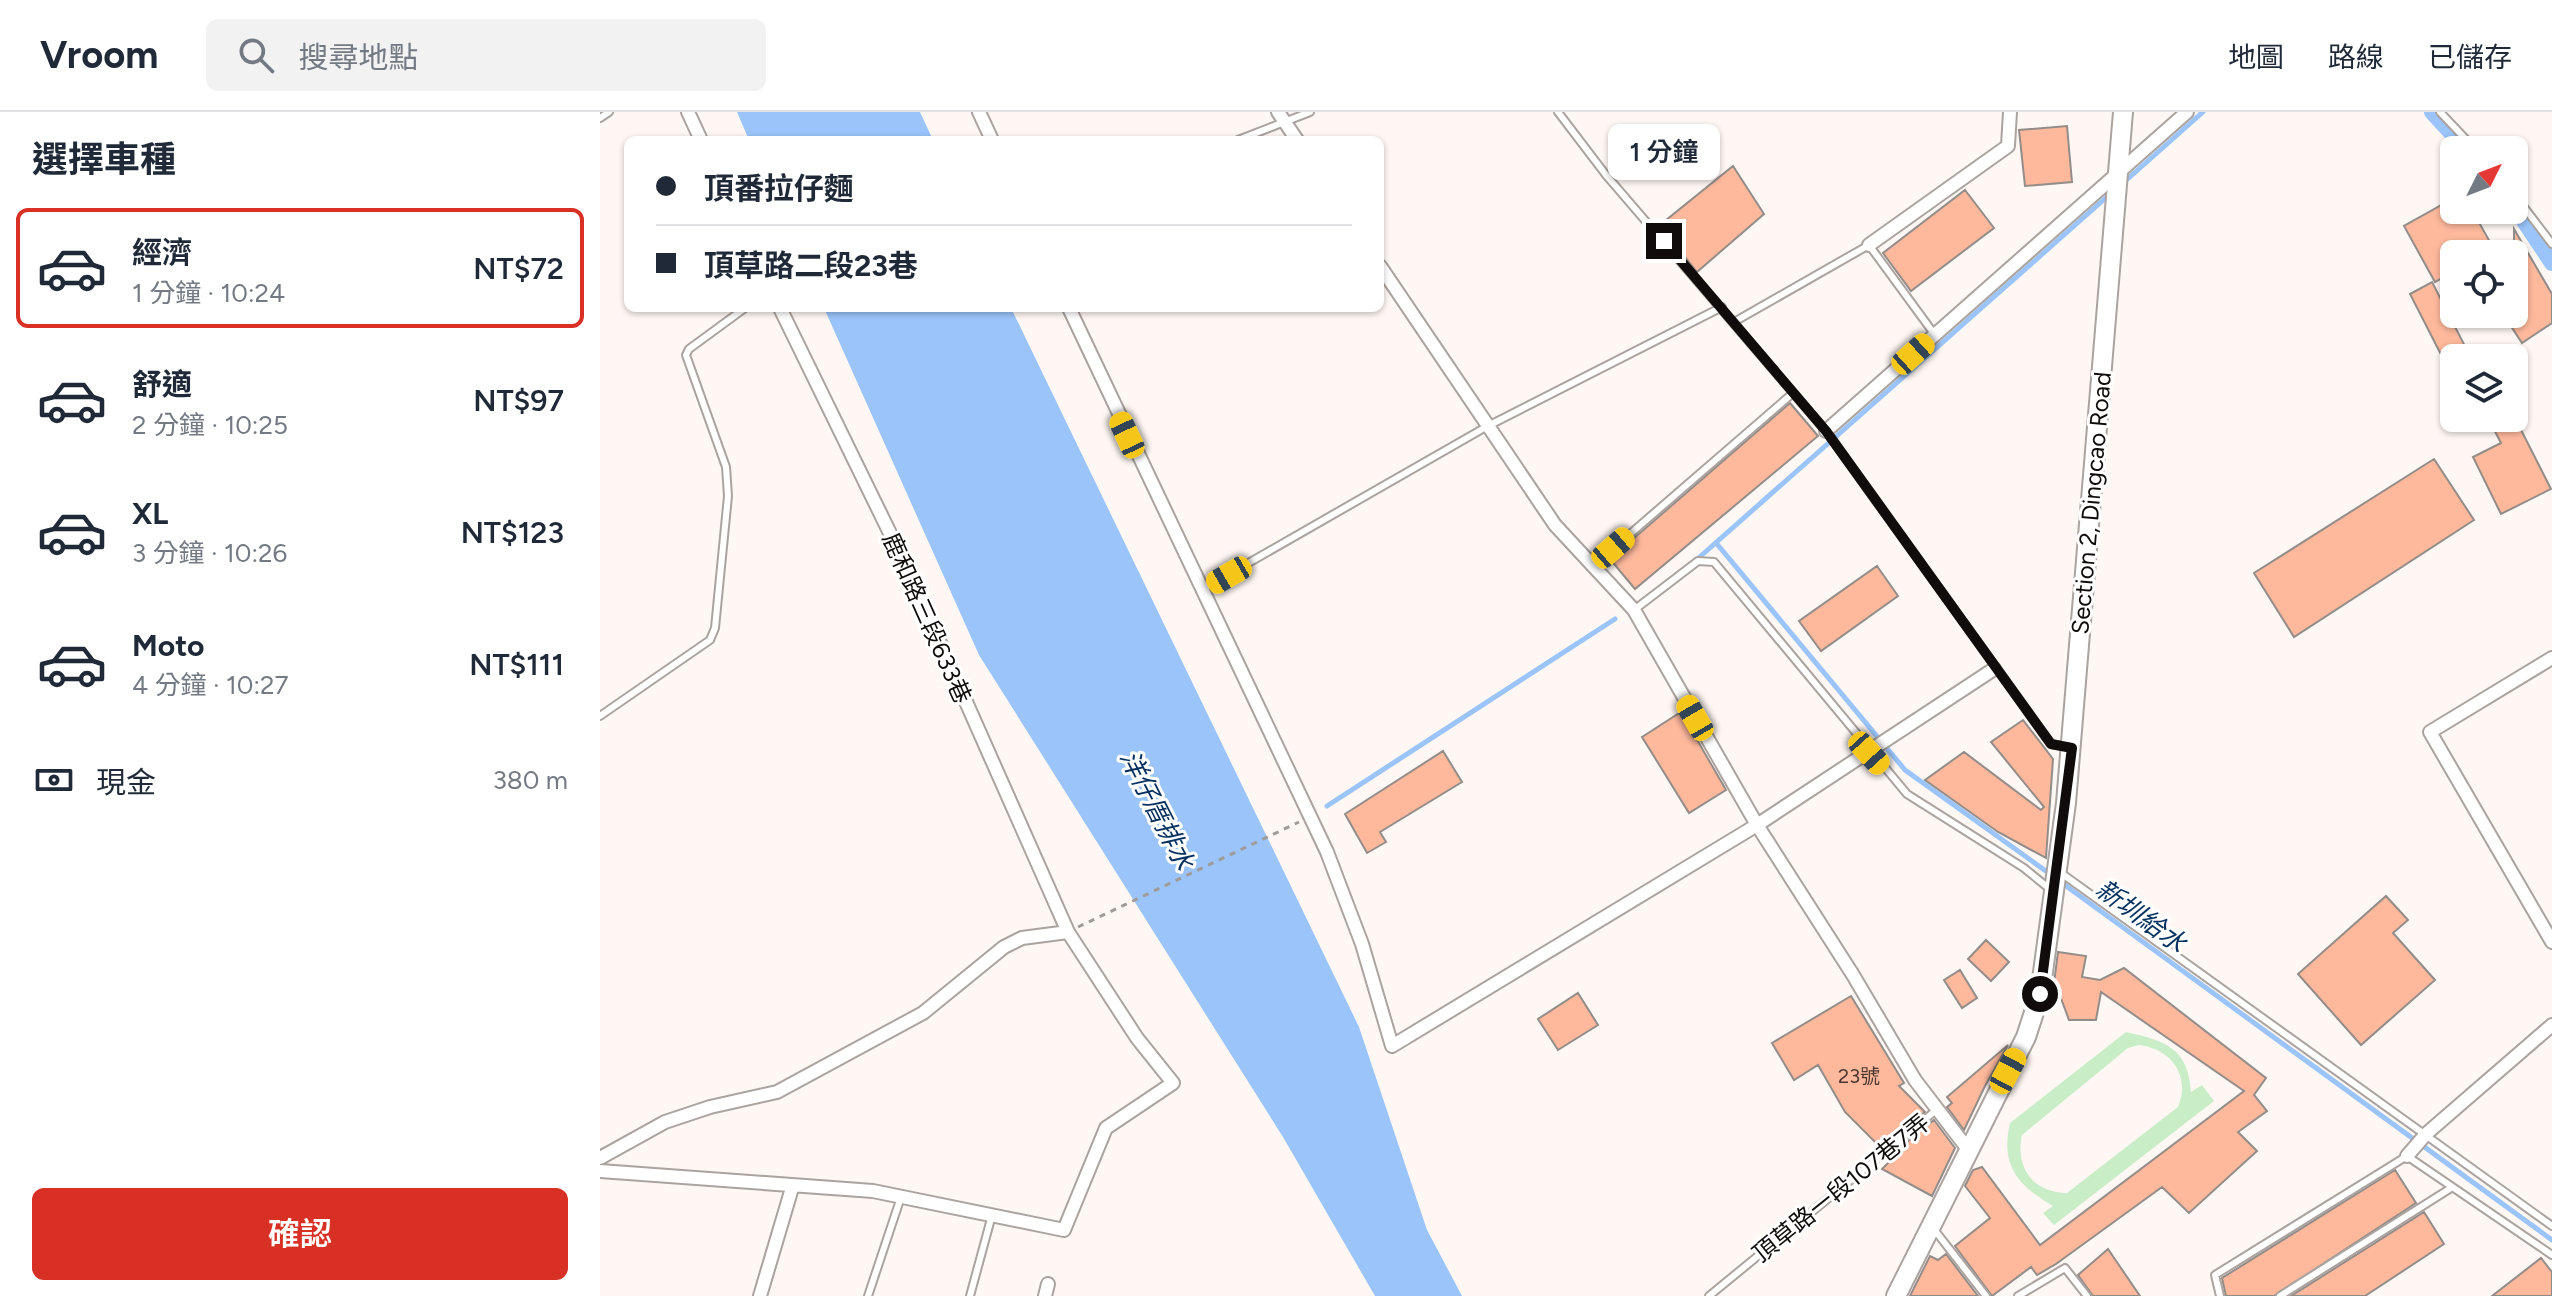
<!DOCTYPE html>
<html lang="zh-TW">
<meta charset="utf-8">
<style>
:root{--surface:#fff;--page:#f2f2f3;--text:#1f2937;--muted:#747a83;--line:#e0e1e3;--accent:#d93025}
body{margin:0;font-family:Figtree,"Noto Sans TC",sans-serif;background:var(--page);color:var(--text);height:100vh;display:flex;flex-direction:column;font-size:30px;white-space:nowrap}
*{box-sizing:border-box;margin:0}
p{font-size:26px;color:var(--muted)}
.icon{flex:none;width:44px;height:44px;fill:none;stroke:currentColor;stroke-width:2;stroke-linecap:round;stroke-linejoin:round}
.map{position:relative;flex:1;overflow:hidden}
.side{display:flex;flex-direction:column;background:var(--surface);width:600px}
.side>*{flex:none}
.top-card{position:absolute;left:24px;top:24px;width:760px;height:176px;border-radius:12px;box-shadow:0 2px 6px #0004;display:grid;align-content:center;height:176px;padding:0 32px;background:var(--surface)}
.needle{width:52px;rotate:48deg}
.controls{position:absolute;left:1840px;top:24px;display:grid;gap:16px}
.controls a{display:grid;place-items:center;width:88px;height:88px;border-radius:12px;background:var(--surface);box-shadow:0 2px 6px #0004;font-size:40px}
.end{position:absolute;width:36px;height:36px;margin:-18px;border:10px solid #0f0c0b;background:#fff;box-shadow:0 0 0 4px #fff}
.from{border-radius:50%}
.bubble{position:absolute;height:56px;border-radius:12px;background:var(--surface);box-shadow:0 2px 6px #0004;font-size:26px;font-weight:600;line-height:56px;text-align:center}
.car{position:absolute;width:24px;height:48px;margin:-24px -12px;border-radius:10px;box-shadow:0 0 6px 2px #0007;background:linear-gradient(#f5c518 24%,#345 0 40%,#f5c518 0 76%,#345 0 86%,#f5c518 0)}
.top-card b{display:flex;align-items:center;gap:28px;height:76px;font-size:30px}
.top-card b+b{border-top:2px solid var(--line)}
.top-card i{width:20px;height:20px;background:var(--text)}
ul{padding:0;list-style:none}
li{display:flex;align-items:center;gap:24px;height:120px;margin:0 16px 12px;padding:0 16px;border:4px solid transparent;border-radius:12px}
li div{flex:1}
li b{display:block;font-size:30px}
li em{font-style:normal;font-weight:600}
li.selected{border-color:var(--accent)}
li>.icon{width:72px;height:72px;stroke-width:1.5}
h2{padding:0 32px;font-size:36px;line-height:96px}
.pay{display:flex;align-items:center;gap:20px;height:88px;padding:0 32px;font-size:30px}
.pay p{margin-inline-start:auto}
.button{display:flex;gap:16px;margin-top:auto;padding:16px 32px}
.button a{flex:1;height:92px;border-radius:12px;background:var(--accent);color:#fff;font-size:32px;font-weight:600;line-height:92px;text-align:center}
header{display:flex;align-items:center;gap:48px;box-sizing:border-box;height:112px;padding:0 40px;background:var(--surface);border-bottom:2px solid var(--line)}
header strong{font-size:38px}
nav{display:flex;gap:44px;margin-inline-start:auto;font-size:28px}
.search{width:560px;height:72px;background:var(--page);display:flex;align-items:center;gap:20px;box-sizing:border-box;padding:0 28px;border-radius:12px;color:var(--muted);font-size:30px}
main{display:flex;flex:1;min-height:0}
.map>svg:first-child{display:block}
.green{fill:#c9edc6;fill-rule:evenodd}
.water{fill:#9ac4fa}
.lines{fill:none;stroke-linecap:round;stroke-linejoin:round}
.stream{stroke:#9ac4fa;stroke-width:5}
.canal{stroke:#9ac4fa;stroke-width:16}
.building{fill:#feb99d;stroke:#938c89;stroke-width:2}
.lane-casing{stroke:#aaa39f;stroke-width:10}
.street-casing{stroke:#aaa39f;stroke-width:16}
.secondary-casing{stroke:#aaa39f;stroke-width:22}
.path{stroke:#a09b98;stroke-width:3;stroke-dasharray:6 6;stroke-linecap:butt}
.lane{stroke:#fff;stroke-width:6}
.street{stroke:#fff;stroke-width:12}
.secondary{stroke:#fff;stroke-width:18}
.route{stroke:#0f0c0b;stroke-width:10}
.labels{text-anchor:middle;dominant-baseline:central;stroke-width:6;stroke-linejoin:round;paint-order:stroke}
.number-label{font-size:20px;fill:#4b3730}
.street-label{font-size:24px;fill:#0f0c0b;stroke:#fff}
.water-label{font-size:26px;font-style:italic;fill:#04305f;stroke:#fff}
</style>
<header>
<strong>Vroom</strong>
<div class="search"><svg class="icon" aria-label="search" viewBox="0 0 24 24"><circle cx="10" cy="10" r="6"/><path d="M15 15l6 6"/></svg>搜尋地點</div>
<nav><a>地圖</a><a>路線</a><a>已儲存</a></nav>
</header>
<main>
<section class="side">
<h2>選擇車種</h2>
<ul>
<li class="selected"><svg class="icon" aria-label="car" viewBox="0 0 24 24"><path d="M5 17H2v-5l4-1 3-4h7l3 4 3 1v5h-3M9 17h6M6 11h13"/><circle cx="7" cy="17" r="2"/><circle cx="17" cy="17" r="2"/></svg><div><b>經濟</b><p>1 分鐘 · 10:24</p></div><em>NT$72</em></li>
<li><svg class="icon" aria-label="car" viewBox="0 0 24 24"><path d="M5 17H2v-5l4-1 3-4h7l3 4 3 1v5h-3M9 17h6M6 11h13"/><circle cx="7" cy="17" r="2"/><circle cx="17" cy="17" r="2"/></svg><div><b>舒適</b><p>2 分鐘 · 10:25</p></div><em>NT$97</em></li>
<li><svg class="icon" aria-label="car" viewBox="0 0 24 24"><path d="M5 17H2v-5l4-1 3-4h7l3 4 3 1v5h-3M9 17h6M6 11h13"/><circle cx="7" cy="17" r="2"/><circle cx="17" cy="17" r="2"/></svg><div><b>XL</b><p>3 分鐘 · 10:26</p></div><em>NT$123</em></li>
<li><svg class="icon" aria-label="car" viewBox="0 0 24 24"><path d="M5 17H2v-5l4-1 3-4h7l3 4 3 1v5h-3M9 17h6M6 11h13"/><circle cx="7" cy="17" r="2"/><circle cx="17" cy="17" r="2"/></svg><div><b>Moto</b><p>4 分鐘 · 10:27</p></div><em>NT$111</em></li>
</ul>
<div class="pay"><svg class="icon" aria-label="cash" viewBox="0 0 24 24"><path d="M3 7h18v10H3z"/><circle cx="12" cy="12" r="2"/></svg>現金<p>380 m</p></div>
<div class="button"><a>確認</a></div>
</section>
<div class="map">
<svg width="1952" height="1184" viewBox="0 0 1952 1184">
<rect width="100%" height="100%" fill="#fef7f3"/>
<path class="green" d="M1526 920C1566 929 1588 936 1591 980L1602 973 1614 989 1454 1113 1443 1101 1453 1094C1418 1074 1400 1053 1410 1011ZM1539 933C1571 937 1591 963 1578 995L1467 1081C1432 1080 1415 1055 1422 1023L1528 936Z"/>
<path class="water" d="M137 0H320L333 28H149Z
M224 196H411L759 915 827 1118 862 1184H775L683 1025 379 543Z"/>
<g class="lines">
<path class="stream" d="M1523 71 1603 0
M1117 432 1305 658 1450 762
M1094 450 1509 83
M727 694 1015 507
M1458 768 1952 1128"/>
<path class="canal" d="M1832 0 1867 38
M1914 94 1952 151"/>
</g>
<path class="building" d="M1467 14 1472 70 1425 74 1419 18Z
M1133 54 1164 102 1097 160 1060 113Z
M1365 78 1394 116 1311 179 1283 141Z
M1854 86V98H1872L1895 139 1914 129V117L1952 182V211L1922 231 1903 202H1914V142H1854V159L1835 170 1804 114Z
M1832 170 1871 246H1854V268L1810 182Z
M1190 291 1218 324 1035 477 1010 447Z
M1888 306H1915L1951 377 1901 402 1873 345 1901 331Z
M1834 347 1874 408 1694 525 1654 461Z
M1277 454 1298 484 1221 539 1199 509Z
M1081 600 1126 678 1089 701 1042 625Z
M1423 608 1453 647 1446 746 1398 720 1325 668 1364 640 1441 698 1444 695 1391 630Z
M843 639 862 670 780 720 786 730 767 741 745 702Z
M1786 784 1808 808 1793 821 1835 868 1761 933 1698 862Z
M1386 828 1409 850 1391 869 1368 847Z
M1458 840 1486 844 1482 865 1500 868 1524 856 1666 966 1654 983 1667 999 1638 1020 1657 1039 1589 1101 1562 1075 1456 1152 1437 1163 1431 1155 1392 1184 1355 1134 1390 1106 1365 1074 1373 1058 1382 1055 1440 1133 1644 979 1501 880 1496 908H1469L1459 881 1453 879Z
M1360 858 1377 886 1362 896 1344 868Z
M978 881 998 913 958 938 938 907Z
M1251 884 1304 971 1299 974 1325 1000 1281 1036 1245 1000 1218 953 1194 968 1172 931Z
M1408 933 1385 974 1364 1018 1347 995 1352 991 1347 985Z
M1334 1008 1355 1036 1332 1084 1282 1057 1292 1047 1290 1044Z
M1795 1058 1816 1091 1674 1184H1626L1622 1166Z
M1824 1100 1844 1132 1765 1184H1691Z
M1508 1137 1540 1184H1493L1478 1163Z
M1346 1142 1378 1184H1310L1330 1144 1338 1148Z
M1941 1146 1952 1160V1184H1892Z"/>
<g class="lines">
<g class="lane-casing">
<path id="lane" d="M958 0 1006 63 1226 319 1451 632 1468 635
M1840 0 1876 38
M0 6 9 0
M638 28 710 0
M1914 82 1952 132
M1134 210 1269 133 1335 223
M993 454 1193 281
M603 477 886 315 1122 195
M1034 498 1098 449 1114 450 1307 682 1424 756 1451 778
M0 604 110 528 115 516 128 384 126 355 86 243 89 237 145 196
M1461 761 1952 1114
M1333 1116 1386 1184
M268 1184 301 1085
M370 1184 392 1103
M1109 1184 1335 999
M1418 1184 1465 1156 1487 1184
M1620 1184 1615 1163 1807 1044 1952 1143
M1680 1184 1851 1076"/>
</g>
<g class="street-casing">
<path id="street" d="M88 0 101 28
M379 0 392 28
M678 0 697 28
M1269 133 1408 34 1410 0
M780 154 955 413 1034 498 1157 713 1253 863 1315 968 1367 1036
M469 196 727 740 762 832 792 934 1157 713 1394 557
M1226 319 1587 0
M1952 546 1830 620 1952 830
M1807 1044 1826 1022 1952 913
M0 1046 65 1010 110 995 177 980 323 901 404 835 422 826 468 820
M0 1059 273 1079 464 1118 506 1016 573 971 537 926 468 820 305 452 180 196
M160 1184 192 1076
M445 1184 448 1172"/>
</g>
<g class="secondary-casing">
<path id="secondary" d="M1296 1184 1426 925 1440 882 1466 691 1523 0"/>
</g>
<path class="path" d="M478 815 699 710"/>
<use href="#lane" class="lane"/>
<use href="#street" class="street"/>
<use href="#secondary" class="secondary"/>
</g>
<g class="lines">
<path class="route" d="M1064 129 1226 319 1451 632 1472 636 1440 882"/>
</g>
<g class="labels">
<g class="number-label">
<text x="1259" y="964">23號</text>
</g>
<g class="street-label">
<text transform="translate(1491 391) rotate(-85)">Section 2, Dingcao Road</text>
<text transform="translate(327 506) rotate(66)">鹿和路三段633巷</text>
<text transform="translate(1241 1076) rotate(-39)">頂草路一段107巷7弄</text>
</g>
<g class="water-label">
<text transform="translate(557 698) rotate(63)">洋仔厝排水</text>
<text transform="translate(1541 804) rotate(36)">新圳給水</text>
</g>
</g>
</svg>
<div class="controls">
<a><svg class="needle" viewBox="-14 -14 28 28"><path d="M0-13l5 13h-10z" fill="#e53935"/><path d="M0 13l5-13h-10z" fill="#747a83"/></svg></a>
<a><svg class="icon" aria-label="locate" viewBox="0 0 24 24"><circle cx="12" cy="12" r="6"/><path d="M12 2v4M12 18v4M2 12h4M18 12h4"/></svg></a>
<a><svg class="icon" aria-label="layers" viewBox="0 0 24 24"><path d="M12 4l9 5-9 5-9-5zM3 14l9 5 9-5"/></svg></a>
</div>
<i class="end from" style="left:1440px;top:882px"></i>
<i class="end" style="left:1064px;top:129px"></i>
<div class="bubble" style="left:1008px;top:12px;width:112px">1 分鐘</div>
<i class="car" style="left:1313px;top:242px;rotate:48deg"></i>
<i class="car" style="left:527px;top:323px;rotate:335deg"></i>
<i class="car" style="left:1013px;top:436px;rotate:49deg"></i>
<i class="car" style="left:629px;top:463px;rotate:240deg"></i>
<i class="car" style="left:1095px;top:606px;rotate:330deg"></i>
<i class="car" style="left:1269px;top:641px;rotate:138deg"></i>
<i class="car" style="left:1408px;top:959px;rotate:28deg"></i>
<div class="top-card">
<b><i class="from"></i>頂番拉仔麵</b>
<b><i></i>頂草路二段23巷</b>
</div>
</div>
</main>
